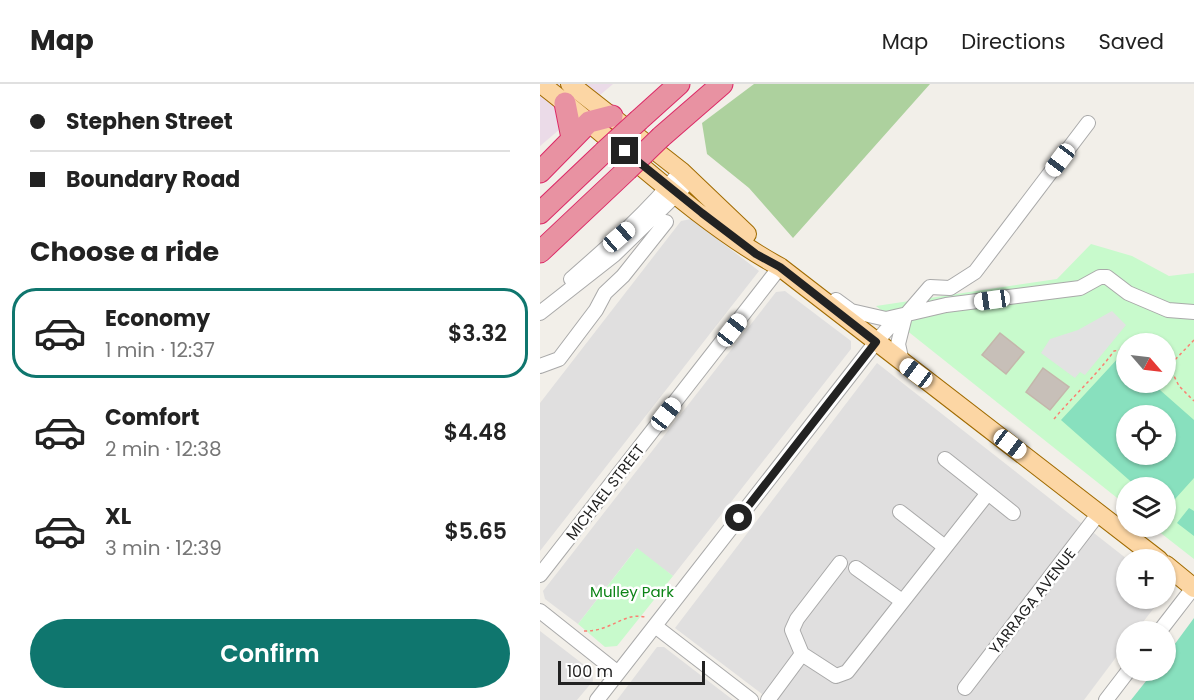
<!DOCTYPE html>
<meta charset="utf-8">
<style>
:root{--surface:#fff;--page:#f6f6f6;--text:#222;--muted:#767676;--line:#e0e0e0;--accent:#0f766e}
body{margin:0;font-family:Poppins,sans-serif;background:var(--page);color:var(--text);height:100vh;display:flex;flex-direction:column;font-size:22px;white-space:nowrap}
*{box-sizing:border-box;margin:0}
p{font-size:20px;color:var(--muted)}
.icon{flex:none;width:33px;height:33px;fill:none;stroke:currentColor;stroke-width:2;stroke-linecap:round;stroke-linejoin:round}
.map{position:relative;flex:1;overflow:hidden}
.side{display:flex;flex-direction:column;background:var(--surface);width:540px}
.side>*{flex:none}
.top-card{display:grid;align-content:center;height:132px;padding:0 30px;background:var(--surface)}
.needle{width:39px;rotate:118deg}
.controls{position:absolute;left:576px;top:249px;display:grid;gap:12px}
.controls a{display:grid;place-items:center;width:60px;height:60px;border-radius:50%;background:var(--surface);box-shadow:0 2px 4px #0004;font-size:30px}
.scale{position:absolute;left:18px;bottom:15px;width:147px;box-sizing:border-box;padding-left:6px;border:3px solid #222;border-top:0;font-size:16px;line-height:21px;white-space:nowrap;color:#222;-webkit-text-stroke:4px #fff;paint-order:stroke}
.end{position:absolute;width:27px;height:27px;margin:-14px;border:8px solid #222;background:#fff;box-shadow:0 0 0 3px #fff}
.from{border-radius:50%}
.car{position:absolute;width:18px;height:36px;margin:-18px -9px;border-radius:8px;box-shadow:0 0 4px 2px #0007;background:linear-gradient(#fff 24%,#345 0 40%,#fff 0 76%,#345 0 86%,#fff 0)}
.top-card b{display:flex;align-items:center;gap:21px;height:57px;font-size:22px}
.top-card b+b{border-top:2px solid var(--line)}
.top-card i{width:15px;height:15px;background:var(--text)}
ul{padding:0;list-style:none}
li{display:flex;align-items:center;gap:18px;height:90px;margin:0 12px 9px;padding:0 18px;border:3px solid transparent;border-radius:24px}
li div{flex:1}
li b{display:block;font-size:22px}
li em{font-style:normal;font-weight:600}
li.on{border-color:var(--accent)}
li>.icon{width:54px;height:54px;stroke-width:1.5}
h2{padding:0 30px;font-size:27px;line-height:72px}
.action{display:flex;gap:12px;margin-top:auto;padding:12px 30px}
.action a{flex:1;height:69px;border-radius:36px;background:var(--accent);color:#fff;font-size:24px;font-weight:600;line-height:69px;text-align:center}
header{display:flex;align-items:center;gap:36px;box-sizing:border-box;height:84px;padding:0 30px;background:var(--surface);border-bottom:2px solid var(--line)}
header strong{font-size:28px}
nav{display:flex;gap:33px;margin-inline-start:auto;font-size:21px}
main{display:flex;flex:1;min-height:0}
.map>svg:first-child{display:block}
.residential{fill:#e0dfdf}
.industrial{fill:#ebdbe8}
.forest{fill:#add19e}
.park{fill:#c8facc;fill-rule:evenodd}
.pitch{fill:#88e0be;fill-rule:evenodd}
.parking{fill:#e2e2e2}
.building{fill:#c7bfb8;stroke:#c4b6ab;stroke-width:1.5}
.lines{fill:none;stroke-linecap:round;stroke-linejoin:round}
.minor-casing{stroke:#a9a9a9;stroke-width:16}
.major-casing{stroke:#a06b00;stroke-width:20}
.highway-casing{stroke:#dc2a67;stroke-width:23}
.path{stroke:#fa8072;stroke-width:1.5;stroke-dasharray:3 3;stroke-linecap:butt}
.minor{stroke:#fff;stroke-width:14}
.major{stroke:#fcd6a4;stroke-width:18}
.highway{stroke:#e892a2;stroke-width:21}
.highway-bridge-casing{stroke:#dc2a67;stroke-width:23;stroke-linecap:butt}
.highway-bridge{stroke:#e892a2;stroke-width:21}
.route{stroke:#222;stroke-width:8}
.labels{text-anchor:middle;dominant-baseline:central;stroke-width:5;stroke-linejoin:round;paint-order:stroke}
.street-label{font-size:15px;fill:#222;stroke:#fff}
.park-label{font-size:15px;fill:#0c8416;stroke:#fff}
</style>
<header>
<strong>Map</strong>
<nav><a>Map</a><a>Directions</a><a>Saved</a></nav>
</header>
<main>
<section class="side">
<div class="top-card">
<b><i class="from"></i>Stephen Street</b>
<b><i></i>Boundary Road</b>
</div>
<h2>Choose a ride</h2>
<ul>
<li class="on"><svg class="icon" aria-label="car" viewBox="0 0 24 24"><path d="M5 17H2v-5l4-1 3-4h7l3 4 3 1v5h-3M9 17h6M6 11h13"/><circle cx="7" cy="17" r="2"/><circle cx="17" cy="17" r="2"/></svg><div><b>Economy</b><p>1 min · 12:37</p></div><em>$3.32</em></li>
<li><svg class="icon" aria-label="car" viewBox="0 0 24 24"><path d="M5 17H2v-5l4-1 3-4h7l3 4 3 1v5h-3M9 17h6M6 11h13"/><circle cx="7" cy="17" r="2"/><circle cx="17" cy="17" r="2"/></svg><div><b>Comfort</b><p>2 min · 12:38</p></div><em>$4.48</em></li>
<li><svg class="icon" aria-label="car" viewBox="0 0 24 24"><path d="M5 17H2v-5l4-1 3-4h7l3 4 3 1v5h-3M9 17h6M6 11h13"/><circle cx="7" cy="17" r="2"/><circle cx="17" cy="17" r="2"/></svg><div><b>XL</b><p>3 min · 12:39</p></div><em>$5.65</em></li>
</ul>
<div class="action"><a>Confirm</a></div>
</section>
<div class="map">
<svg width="654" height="616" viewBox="0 0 654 616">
<rect width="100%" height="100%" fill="#f2efe9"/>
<path class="residential" d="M151 135 219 187 0 467V319L141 137Z
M245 207 311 257V265L133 492 96 465 38 540 5 515 3 507 236 208Z
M337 279 587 475 586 514 621 515 596 547 586 548V560L544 616H230L135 544Z
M0 547 52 587 53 597 37 616H0Z
M117 563H124L193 616H77Z"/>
<path class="industrial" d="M0 0H73L0 62Z"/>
<path class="forest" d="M214 0H390L253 154 209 104 167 70 162 39Z"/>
<path class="park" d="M551 160 592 172 629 192 654 189V475L613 443 626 442V404H586V421L336 222 517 195ZM586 260H626V298H586ZM586 332H626V370H586Z
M97 464 133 492 77 562 65 563 38 540Z"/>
<path class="pitch" d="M581 271 586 276V298L612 299 654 336V394L626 425V404L597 403 521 336ZM586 332H626V370H586Z
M649 424 654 427V452L637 439Z
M654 534V616H591L614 587 626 586V572Z"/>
<path class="parking" d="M572 227 586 241 545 291 540 288 535 294 501 269 510 255 538 246Z"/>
<path class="building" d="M460 249 484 268 466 290 442 271Z
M503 284 529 303 510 326 486 308Z"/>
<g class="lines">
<g class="minor-casing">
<path id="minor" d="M31 195C70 161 108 128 141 87
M296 216 311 227 346 235 406 221 540 204 560 193H567L588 209 628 226 654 228
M0 229 74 171 143 104
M362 278 358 260 365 232
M0 282 19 275 56 226 65 209 83 192 126 138
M448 409 473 429
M360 428 405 463
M316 484 362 517
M0 491 240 183
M0 527 78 589
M115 542 211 616
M619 548 653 504
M262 570 252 546 257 535 300 479
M425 604 559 429
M57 616 336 258 351 241 365 232 390 203 410 204 435 188 548 39
M228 616 262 570 296 592 307 588 448 409 405 375
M566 616 589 586"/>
</g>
<g class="major-casing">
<path id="major" d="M1 0C77 58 157 138 240 183L619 476
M30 0 141 87 207 150
M626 481 654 504"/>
</g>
<g class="highway-casing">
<path id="highway" d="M25 19 32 54
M99 36 139 0
M121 53 182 0
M0 88 49 38 72 32
M0 129 64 68
M0 168 87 86"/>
</g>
<path class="path" d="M654 256 629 282 639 302 654 317
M514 335C534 311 556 292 574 267L586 265
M44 547C71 548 83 528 105 533"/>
<use href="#minor" class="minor"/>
<use href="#major" class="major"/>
<use href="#highway" class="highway"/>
<g class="highway-bridge-casing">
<path id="highway-bridge" d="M64 68 99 36
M87 86 121 53"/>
</g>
<use href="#highway-bridge" class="highway-bridge"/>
</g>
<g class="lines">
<path class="route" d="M85 67 162 129 216 170 240 183 336 258 199 434"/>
</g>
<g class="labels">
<g class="street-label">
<text transform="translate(65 408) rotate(-52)">MICHAEL STREET</text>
<text transform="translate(492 517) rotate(-52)">YARRAGA AVENUE</text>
</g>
<g class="park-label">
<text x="92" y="507">Mulley Park</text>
</g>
</g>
</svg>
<div class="controls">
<a><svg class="needle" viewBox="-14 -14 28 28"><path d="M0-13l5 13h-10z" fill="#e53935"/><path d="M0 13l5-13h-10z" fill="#767676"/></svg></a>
<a><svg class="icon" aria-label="locate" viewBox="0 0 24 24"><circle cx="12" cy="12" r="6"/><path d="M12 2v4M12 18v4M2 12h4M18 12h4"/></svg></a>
<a><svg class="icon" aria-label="layers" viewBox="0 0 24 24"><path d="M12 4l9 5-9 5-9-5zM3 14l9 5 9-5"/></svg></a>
<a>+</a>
<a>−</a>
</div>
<div class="scale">100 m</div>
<i class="end from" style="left:199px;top:434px"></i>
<i class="end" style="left:85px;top:67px"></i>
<i class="car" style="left:520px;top:76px;rotate:217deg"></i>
<i class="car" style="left:79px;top:153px;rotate:49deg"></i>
<i class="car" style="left:452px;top:216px;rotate:262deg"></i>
<i class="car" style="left:192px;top:246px;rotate:38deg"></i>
<i class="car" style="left:376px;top:289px;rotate:307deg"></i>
<i class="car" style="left:126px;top:330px;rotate:38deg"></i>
<i class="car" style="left:470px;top:360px;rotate:127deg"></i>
</div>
</main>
